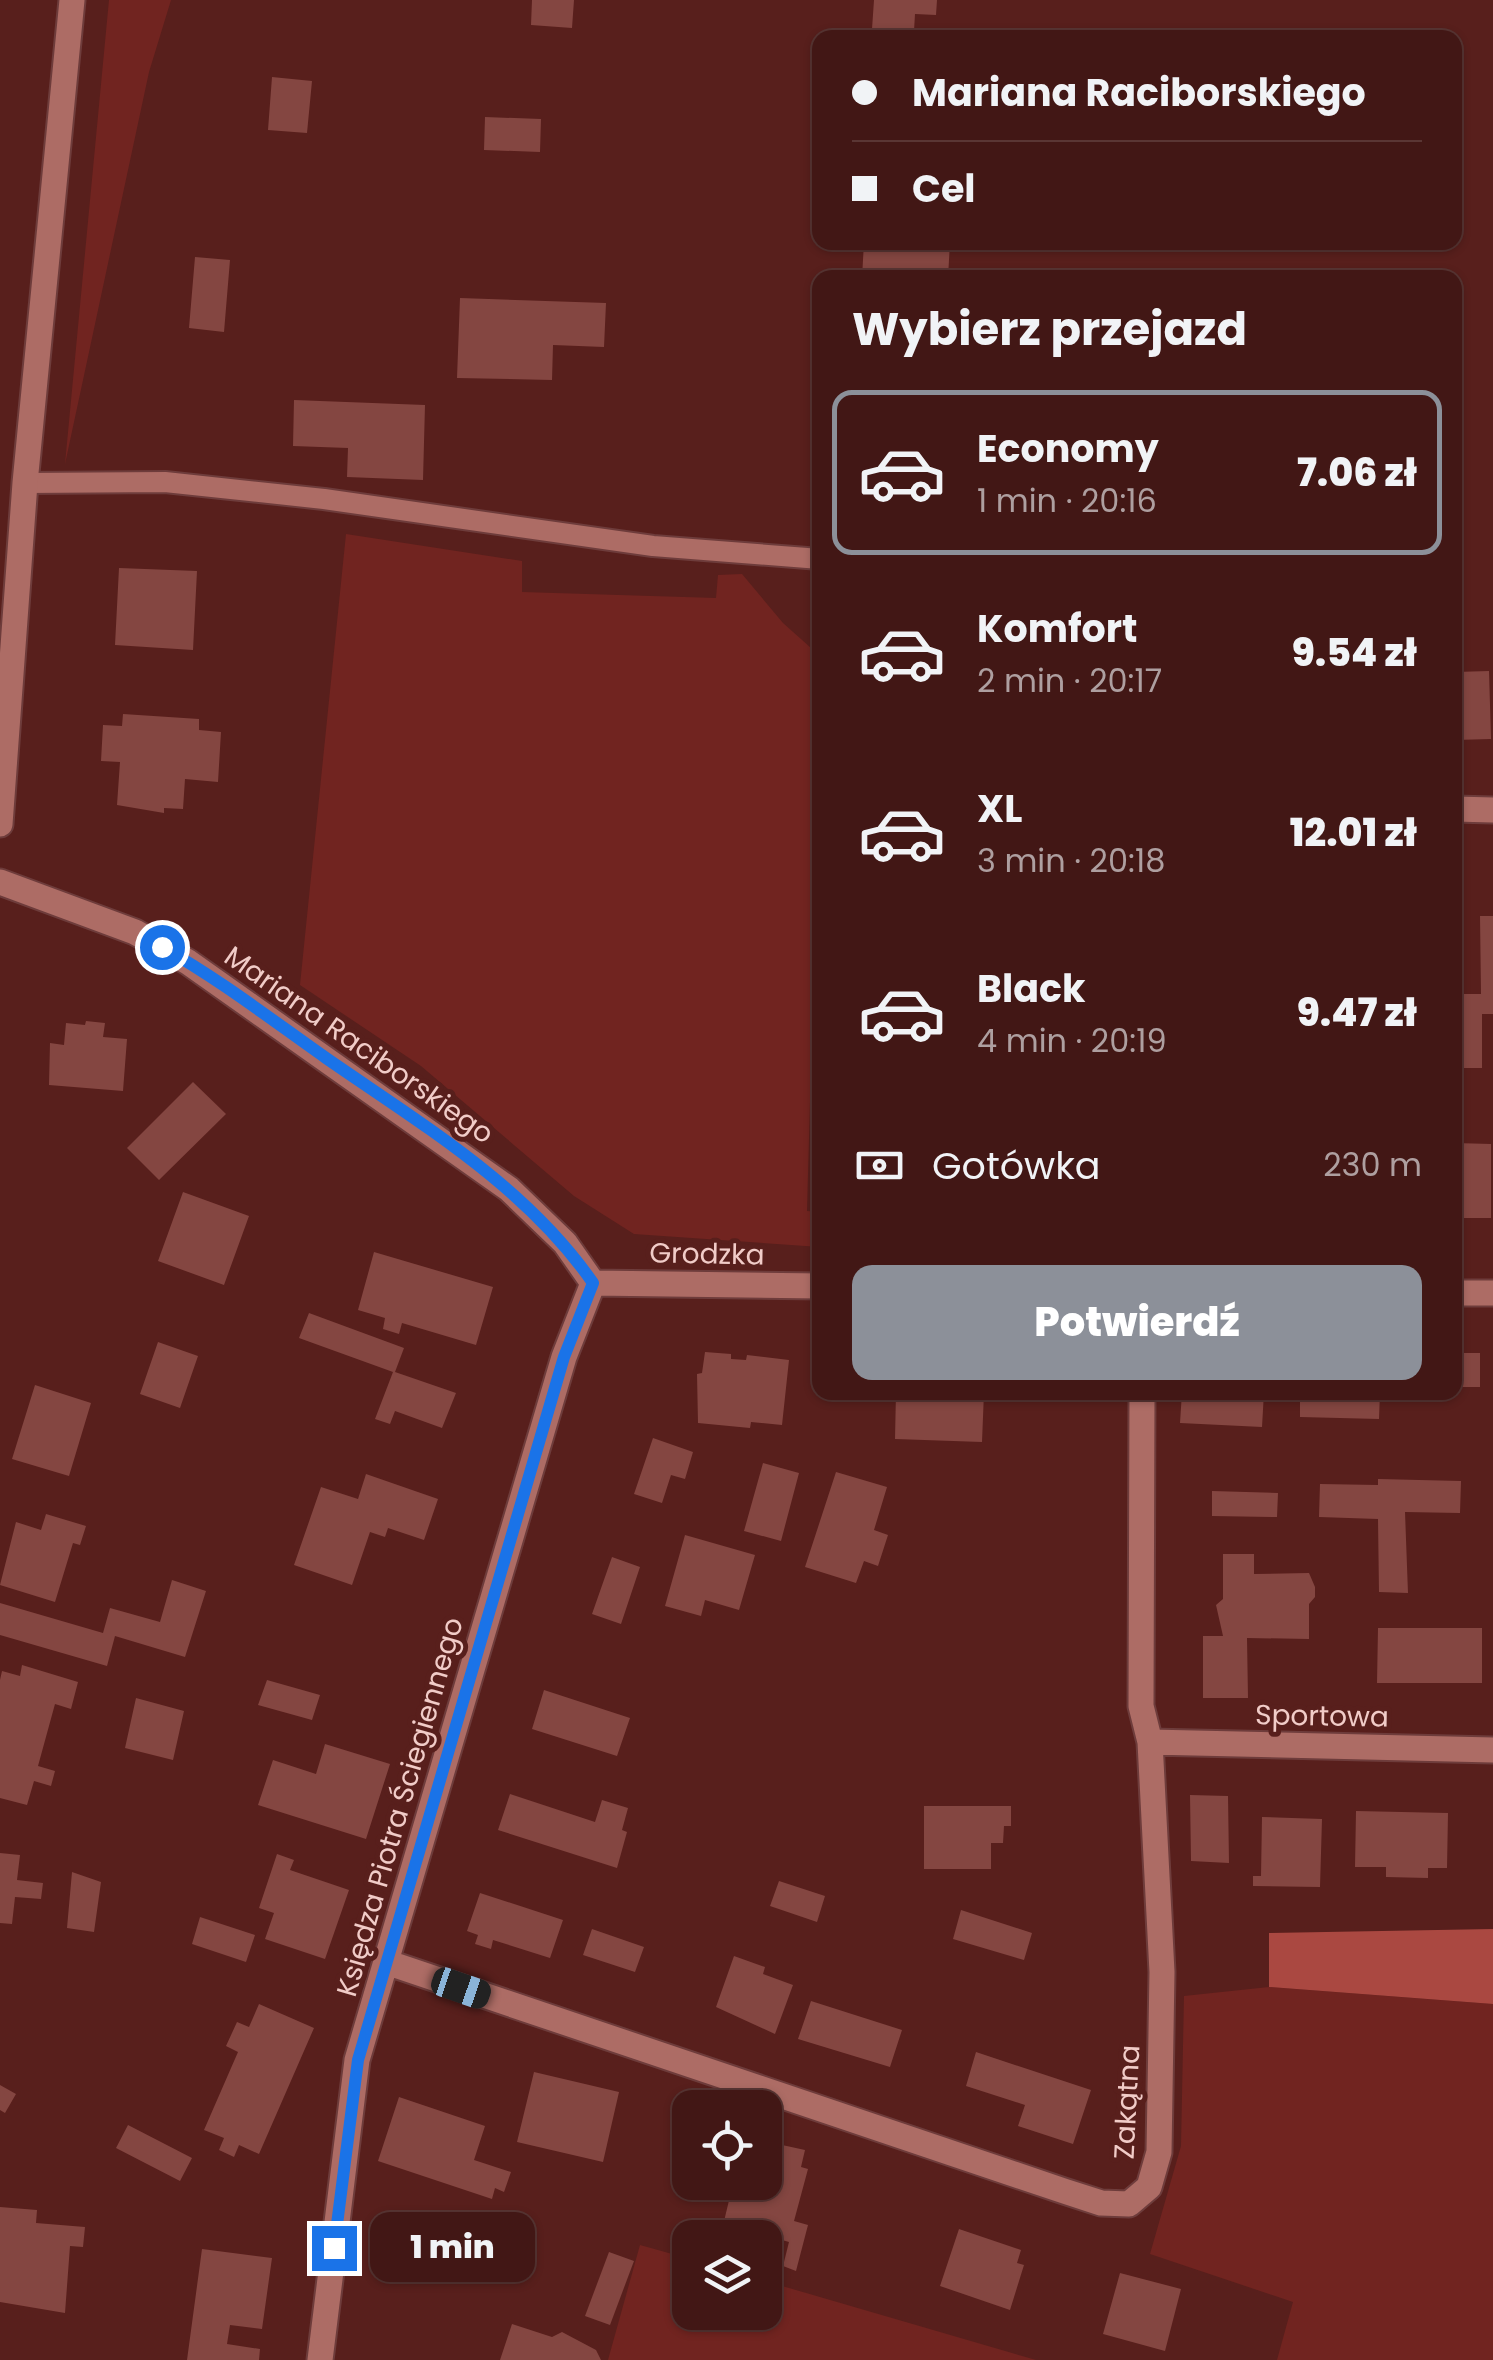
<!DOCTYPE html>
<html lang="pl">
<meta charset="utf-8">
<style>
:root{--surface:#421715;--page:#4c2422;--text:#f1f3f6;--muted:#ae9fa0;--line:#5a3634;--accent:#8c9099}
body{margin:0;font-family:Poppins,sans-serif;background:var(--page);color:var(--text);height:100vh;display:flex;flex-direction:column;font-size:38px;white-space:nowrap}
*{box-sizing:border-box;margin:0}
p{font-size:32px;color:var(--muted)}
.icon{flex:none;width:55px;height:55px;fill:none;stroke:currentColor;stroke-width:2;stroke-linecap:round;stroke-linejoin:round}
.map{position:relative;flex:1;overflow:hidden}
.side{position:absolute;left:812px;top:270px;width:650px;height:1130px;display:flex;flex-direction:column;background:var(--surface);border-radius:20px;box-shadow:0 2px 8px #0004,0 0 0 2px var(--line)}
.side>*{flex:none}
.banner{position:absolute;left:812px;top:30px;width:650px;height:220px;border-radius:20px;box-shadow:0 2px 8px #0004,0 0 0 2px var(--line);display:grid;align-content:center;height:220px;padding:0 40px;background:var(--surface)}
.controls{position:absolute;left:672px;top:2090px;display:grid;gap:20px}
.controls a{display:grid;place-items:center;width:110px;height:110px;border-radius:20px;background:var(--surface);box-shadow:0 2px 8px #0004,0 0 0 2px var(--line);font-size:50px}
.end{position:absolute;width:45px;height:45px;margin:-22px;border:12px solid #1a73e8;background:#fff;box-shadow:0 0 0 5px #fff}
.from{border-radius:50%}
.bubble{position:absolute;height:70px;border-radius:20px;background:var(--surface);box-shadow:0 2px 8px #0004,0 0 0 2px var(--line);font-size:32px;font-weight:800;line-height:70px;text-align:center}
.car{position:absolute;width:30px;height:60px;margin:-30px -15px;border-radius:12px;box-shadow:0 0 8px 2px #0007;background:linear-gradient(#222 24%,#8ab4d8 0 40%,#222 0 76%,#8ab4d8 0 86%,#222 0)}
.banner b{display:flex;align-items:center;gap:35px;height:95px;font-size:38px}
.banner b+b{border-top:2px solid var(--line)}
.banner i{width:25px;height:25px;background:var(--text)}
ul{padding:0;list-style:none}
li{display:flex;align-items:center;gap:30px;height:165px;margin:0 20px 15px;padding:0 20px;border:5px solid transparent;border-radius:20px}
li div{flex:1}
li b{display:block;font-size:38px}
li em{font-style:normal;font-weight:800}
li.selected{border-color:var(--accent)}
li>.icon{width:90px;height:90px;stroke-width:1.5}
h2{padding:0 40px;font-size:45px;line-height:120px}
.pay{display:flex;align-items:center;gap:25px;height:110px;padding:0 40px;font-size:38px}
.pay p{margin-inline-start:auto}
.action{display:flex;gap:20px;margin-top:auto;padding:20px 40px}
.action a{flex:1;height:115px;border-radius:20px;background:var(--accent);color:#fff;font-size:40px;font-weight:800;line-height:115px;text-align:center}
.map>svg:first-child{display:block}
.green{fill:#712420}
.forest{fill:#aa4841}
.building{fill:#844641}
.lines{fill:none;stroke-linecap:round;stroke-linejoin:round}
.service-casing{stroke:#6e3c3b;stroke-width:24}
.minor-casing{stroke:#6e3c3b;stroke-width:29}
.service{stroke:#ad6c65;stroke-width:20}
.minor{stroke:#ad6c65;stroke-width:25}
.route{stroke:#1a73e8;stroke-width:12}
.labels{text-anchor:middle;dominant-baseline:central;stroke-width:10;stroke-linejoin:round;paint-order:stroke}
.street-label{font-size:28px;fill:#f1ccc8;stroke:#581f1c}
</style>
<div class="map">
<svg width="1493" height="2360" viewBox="0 0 1493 2360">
<rect width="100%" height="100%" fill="#581f1c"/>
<path class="green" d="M109 0H171L149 72 65 464Z
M346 534 522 561V592L716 598 718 575 742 574 783 623 820 656V1029L812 1030 807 1211 820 1212V1247L634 1234 574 1196 421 1066 300 985Z
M1269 1987 1493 2004V2360H1277L1293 2302 1150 2254 1181 2146 1184 1996Z
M640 2245 690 2259V2312H765V2281L1036 2360H608Z"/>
<path class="forest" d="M1493 1929V2004L1269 1987V1933Z"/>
<path class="building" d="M532 0H574L572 28 531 25Z
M874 0H937L936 15 915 14 914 31 872 29Z
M272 77 312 81 307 133 268 130Z
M485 117 541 119 540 152 484 150Z
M864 242H950L948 278H862Z
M195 257 230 260 224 332 189 328Z
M460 298 606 303 604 347 553 345 552 380 457 378Z
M294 400 425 405 423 480 347 477 348 448 293 446Z
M119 568 197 571 193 650 115 645Z
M1489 671 1491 739 1455 740V672Z
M123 714 199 719V730L221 732 218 782 185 779 183 809 164 808V813L117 805 120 762 101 761 103 725 122 726Z
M1480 916H1493V1014H1482V1068H1455V994H1481Z
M86 1021 105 1023 103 1037 127 1039 123 1091 49 1085 50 1043 64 1045 66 1023 85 1025Z
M193 1082 226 1114 159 1180 127 1148Z
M1455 1143 1491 1144V1218H1455Z
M183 1192 249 1216 224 1285 158 1261Z
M374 1252 493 1287 476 1345 402 1323 399 1334 383 1329 385 1318 358 1310Z
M309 1313 404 1348 395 1372 456 1393 442 1428 395 1411 390 1424 375 1419 393 1372 299 1338Z
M158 1342 198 1356 180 1408 140 1394Z
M705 1352 731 1354V1359L746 1360 747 1355 789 1360 782 1425 751 1422 750 1428 698 1423 697 1374 702 1373Z
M1455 1353H1480V1387H1455Z
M35 1385 91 1403 69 1476 12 1459Z
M896 1392H984L982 1442 895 1439Z
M1182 1392H1264L1262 1427 1180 1423Z
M1300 1392H1380L1379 1419 1300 1417Z
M653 1438 693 1452 685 1479 671 1475 662 1503 634 1494Z
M763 1463 799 1473 781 1541 744 1531Z
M836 1472 887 1487 874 1530 888 1535 878 1566 864 1561 856 1583 805 1567Z
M366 1474 438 1499 424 1540 388 1528 385 1537 370 1532 352 1585 294 1565 321 1487 358 1499Z
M1378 1479 1461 1481 1460 1513 1405 1512 1408 1593 1379 1592 1378 1519 1319 1517 1320 1484 1378 1485Z
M1212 1491 1278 1493 1277 1517 1212 1516Z
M46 1514 86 1526 80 1545 73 1543 55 1602 0 1585 16 1522 41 1530Z
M685 1535 755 1555 739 1610 705 1600 701 1616 665 1606Z
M1223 1554H1254V1574L1309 1573 1315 1587V1597L1309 1604V1639L1247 1638 1248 1698H1203V1636H1223L1216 1605 1223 1599Z
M612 1557 640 1567 621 1624 592 1614Z
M172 1580 206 1591 185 1657 115 1636 107 1666 0 1635V1603L103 1633 110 1608 160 1622Z
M1378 1628H1482V1683H1377Z
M22 1665 78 1682 71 1709 55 1704 38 1766 55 1771 51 1786 34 1781 27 1805 0 1798V1680L2 1671 20 1676Z
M267 1680 320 1695 312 1720 258 1705Z
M544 1690 630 1718 617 1756 532 1729Z
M136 1698 184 1711 173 1760 125 1748Z
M325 1744 390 1764 366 1839 258 1805 273 1760 316 1774Z
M510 1794 595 1822 602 1800 628 1808 622 1830 627 1832 617 1868 498 1830Z
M1190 1795 1228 1796 1229 1863 1191 1861Z
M924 1806H1011V1826H1004L1003 1843H991V1869H924Z
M1356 1811 1448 1813 1447 1868H1428V1878L1386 1877V1867H1355Z
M1262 1817 1322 1819 1320 1887 1253 1886V1876H1261Z
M0 1853 20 1855 17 1880 43 1883 41 1899 15 1897 12 1924 0 1923Z
M277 1854 294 1860 290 1870 349 1890 325 1959 265 1939 274 1913 259 1908Z
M72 1872 101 1882 94 1932 67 1928Z
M779 1881 825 1896 817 1922 770 1906Z
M480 1893 563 1920 550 1958 493 1940 491 1949 475 1944 478 1935 467 1931Z
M961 1910 1032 1933 1024 1960 953 1939Z
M200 1917 255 1935 246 1962 192 1944Z
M592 1929 644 1947 635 1972 583 1955Z
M734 1956 765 1967 763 1974 793 1985 775 2034 716 2007Z
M811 2001 902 2030 890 2067 798 2039Z
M259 2004 314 2028 259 2154 239 2145 234 2157 219 2150 224 2138 204 2130 238 2052 226 2046 237 2022 249 2027Z
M976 2052 1091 2090 1073 2144 1018 2126 1025 2105 966 2086Z
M534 2072 619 2092 603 2162 517 2142Z
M0 2085 16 2094 5 2113 0 2110Z
M399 2097 485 2126 474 2160 511 2172 504 2192 495 2188 492 2199 378 2161Z
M128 2125 192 2158 180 2181 116 2148Z
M773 2143 805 2150 801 2167 808 2169 794 2221 808 2225 796 2271 783 2266 789 2242 751 2231 750 2238H720L731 2192 697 2184 765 2182V2156L769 2157Z
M0 2207 37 2210 36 2223 85 2227 83 2247 70 2246 65 2313 0 2302Z
M959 2229 1021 2250 1017 2263 1024 2265 1010 2310 940 2286Z
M202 2249 272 2258 262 2329 230 2325 227 2344 260 2349 259 2360H187Z
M609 2252 634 2261 610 2325 585 2316Z
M1120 2273 1181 2289 1165 2351 1103 2334Z
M512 2324 552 2337 562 2332 596 2350 601 2360H500Z"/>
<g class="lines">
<g class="service-casing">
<path id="service" d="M25 483 165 482 324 499 653 546 820 559"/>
</g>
<g class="minor-casing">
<path id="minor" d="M1455 809 1493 810
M0 824 25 483 72 0
M0 882 135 932 188 962 509 1189 565 1243 593 1283
M593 1283 820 1286
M1455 1293H1493
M1150 1742 1493 1750
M386 1962 1064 2191 1101 2203 1129 2204 1149 2187 1159 2152 1162 1972 1150 1742 1141 1706 1142 1392
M320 2360 357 2060 564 1357 593 1283"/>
</g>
<use href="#service" class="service"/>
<use href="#minor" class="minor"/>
</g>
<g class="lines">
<path class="route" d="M162 947C219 979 272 1020 326 1058 421 1124 526 1186 593 1283L564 1357 358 2060 334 2248"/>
</g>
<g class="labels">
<g class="street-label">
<text transform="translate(359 1045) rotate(35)">Mariana Raciborskiego</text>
<text transform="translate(707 1254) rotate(1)">Grodzka</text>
<text transform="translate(1322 1716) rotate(1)">Sportowa</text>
<text transform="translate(400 1807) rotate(-74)">Księdza Piotra Ściegiennego</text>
<text transform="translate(1127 2102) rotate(-87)">Zakątna</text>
</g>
</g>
</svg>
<div class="controls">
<a><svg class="icon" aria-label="locate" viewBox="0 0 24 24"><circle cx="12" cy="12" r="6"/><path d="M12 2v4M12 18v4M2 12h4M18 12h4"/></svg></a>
<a><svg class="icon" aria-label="layers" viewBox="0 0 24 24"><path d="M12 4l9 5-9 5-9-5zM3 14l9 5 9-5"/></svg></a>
</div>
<i class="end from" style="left:162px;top:947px"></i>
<i class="end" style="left:334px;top:2248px"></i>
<div class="bubble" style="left:370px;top:2212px;width:165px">1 min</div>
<i class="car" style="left:461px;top:1988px;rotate:109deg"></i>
<div class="banner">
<b><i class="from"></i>Mariana Raciborskiego</b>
<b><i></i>Cel</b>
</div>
<section class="side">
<h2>Wybierz przejazd</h2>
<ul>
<li class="selected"><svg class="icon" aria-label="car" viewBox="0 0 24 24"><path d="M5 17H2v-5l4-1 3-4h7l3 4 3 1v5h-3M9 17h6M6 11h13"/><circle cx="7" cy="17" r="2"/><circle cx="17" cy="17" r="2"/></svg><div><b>Economy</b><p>1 min · 20:16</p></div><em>7.06 zł</em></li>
<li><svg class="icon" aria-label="car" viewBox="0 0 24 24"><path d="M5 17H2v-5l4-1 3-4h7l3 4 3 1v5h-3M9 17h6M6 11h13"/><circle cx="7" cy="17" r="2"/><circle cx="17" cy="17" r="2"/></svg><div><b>Komfort</b><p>2 min · 20:17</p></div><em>9.54 zł</em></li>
<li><svg class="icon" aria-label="car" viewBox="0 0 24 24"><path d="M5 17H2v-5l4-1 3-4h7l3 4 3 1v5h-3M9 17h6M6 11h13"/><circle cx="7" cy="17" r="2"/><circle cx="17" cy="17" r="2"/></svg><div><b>XL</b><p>3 min · 20:18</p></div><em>12.01 zł</em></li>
<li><svg class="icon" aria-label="car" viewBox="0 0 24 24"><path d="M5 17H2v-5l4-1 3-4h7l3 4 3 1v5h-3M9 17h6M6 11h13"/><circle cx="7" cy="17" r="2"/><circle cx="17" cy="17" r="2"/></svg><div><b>Black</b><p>4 min · 20:19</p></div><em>9.47 zł</em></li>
</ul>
<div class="pay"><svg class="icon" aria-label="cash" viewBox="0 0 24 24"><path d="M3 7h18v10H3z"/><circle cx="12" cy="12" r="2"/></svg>Gotówka<p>230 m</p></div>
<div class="action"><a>Potwierdź</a></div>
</section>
</div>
